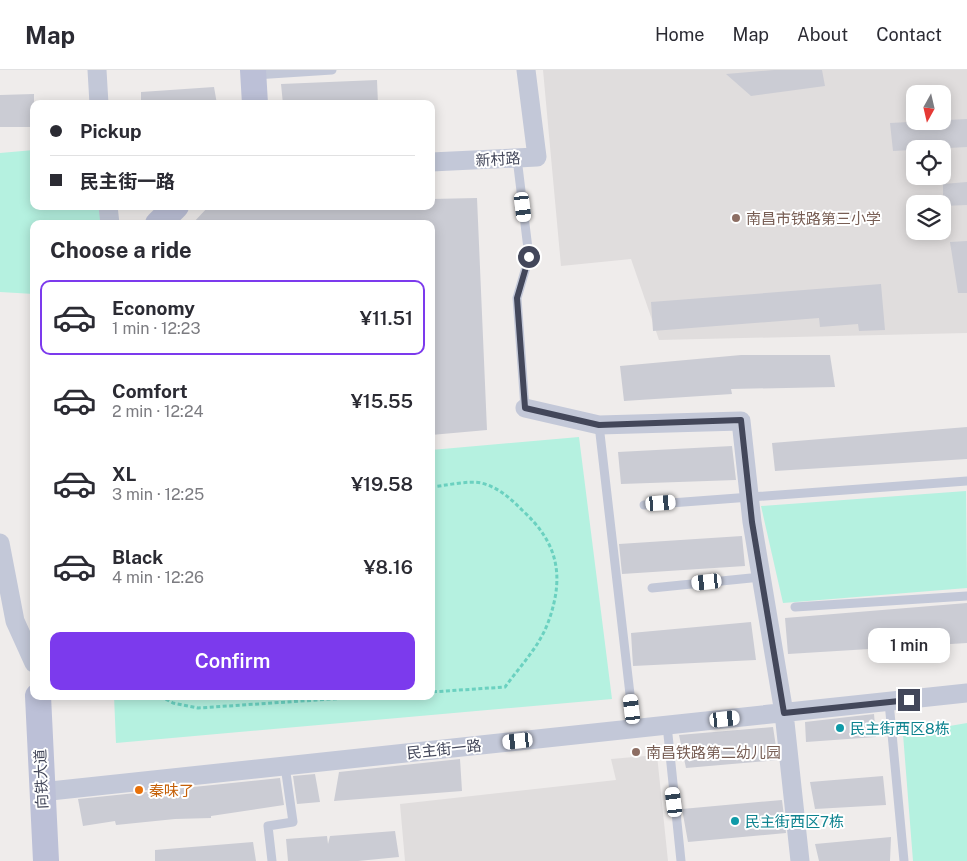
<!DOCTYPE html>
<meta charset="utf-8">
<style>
:root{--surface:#fff;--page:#f7f7f7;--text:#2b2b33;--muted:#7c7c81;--line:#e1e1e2;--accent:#7c3aed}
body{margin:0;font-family:"Public Sans","Noto Sans SC",sans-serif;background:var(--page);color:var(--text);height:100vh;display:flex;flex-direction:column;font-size:19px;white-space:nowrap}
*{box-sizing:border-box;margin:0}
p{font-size:16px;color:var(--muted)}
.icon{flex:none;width:28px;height:28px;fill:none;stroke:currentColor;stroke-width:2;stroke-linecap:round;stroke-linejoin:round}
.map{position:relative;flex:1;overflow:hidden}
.details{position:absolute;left:30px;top:150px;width:405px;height:480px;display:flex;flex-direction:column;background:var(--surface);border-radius:10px;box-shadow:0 2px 12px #0003}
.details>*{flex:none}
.top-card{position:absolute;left:30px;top:30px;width:405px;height:110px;border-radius:10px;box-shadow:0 2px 12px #0003;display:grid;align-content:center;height:110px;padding:0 20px;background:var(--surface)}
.needle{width:32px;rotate:188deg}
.controls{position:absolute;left:906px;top:15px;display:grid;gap:10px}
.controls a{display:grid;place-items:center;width:45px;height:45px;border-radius:10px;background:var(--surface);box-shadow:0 2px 12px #0003;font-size:25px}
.end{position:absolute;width:22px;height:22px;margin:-11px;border:6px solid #43475a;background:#fff;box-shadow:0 0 0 2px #fff}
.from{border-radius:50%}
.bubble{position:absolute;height:35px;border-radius:10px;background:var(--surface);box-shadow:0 2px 12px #0003;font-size:16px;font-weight:600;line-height:35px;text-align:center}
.car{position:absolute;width:15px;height:30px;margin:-15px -8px;border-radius:6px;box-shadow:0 0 4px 1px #0007;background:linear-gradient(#fff 24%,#345 0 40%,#fff 0 76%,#345 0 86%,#fff 0)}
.top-card b{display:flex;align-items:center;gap:18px;height:48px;font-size:19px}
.top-card b+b{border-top:1px solid var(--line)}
.top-card i{width:12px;height:12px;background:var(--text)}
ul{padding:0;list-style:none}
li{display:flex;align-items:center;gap:15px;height:75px;margin:0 10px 8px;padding:0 10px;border:2px solid transparent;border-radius:10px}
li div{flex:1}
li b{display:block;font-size:19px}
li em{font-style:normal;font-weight:600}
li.on{border-color:var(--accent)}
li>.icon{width:45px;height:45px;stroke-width:1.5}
h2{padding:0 20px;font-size:22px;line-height:60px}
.primary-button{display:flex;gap:10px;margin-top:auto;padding:10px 20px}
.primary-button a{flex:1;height:58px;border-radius:10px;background:var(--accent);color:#fff;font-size:20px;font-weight:600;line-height:58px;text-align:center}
header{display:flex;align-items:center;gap:30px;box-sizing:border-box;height:70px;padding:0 25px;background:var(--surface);border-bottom:1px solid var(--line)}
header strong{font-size:24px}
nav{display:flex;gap:28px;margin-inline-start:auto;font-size:18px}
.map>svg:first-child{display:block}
.education{fill:#e0dddd;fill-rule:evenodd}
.green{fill:#b5f1e0}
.building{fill:#cbccd4}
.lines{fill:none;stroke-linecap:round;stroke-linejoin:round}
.path{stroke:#6bd1c0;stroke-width:3;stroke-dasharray:4 2.5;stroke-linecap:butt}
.lane{stroke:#c3c8d8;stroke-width:9}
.street{stroke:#c3c8d8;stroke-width:19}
.secondary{stroke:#bcc0d7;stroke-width:26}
.route{stroke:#43475a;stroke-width:6}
.education-dot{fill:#8d6e63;stroke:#fff;stroke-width:2}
.culture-dot{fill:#0f9aa8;stroke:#fff;stroke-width:2}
.food-dot{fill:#e8710a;stroke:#fff;stroke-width:2}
.labels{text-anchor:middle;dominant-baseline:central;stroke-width:4;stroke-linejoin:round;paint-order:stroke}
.street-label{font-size:15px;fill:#43475a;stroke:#fff}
.education-label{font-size:15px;fill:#785e54;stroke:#fff;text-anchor:start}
.culture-label{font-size:15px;fill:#0d838f;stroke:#fff;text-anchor:start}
.food-label{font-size:15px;fill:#c56008;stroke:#fff;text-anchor:start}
</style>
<header>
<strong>Map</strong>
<nav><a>Home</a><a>Map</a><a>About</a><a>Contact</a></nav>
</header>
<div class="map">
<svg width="967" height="791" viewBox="0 0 967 791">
<rect width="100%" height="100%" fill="#efeceb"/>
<path class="education" d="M543 0H967V263L659 270 631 189 561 196ZM915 24H942V51H915ZM915 79H942V106H915ZM915 134H942V161H915Z
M657 685 668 791H405L400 734 616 710 611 689Z"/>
<path class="green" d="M34 80V136H106V154H34V224L0 222V83Z
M579 367 612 629 116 673 114 626H431V380Z
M966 421 967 518 783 533 761 436Z
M967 653V791H913L903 664Z"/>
<path class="building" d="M774 0H822L825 16 751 26 726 4Z
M377 10 378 34H283L281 14Z
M214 17 217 34H141V22Z
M34 24V57H0V25Z
M967 49V77L893 81 890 53Z
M967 112V135L943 136V114Z
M477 128 487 360 431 365V154H192L209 136H431V129Z
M967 171V223H958L950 172Z
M881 214 885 260 859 261 858 254 820 257 819 248 653 261 651 232Z
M741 285H830L835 317 731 319 732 324 624 331 620 296Z
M967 357V389L775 401 772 373Z
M732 376 736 410 621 414 618 382Z
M742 466 745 496 622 504 619 474Z
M967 533V573L788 584 785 548Z
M751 552 756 590 633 596 631 563Z
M874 644 876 667 806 672 805 652Z
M773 657 778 690 686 698 679 665Z
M460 689 462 721 334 731 339 702Z
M315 704 320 732 297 734 293 706Z
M883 706 886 735 815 739 810 712Z
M280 708 284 735 211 746V748L175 749 116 755 115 751 83 756 78 729Z
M782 730 786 763 688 772 682 739Z
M395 761 399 787 358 791H288L286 769 327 766 328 774 330 766Z
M891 767 890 791H819L815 774Z
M253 772 256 791H155V780Z"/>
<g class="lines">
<path class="path" d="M431 417C444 416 469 410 481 413 498 417 510 428 522 440 557 472 565 504 549 550 540 576 521 595 505 617L431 622
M160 626 173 633 198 638 376 626"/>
<path class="lane" d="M255 5 332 0
M517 88 529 187 517 228 525 338
M599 355 634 659
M644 435 967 411
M652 518 761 507
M795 537 967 526
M889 632 904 791
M667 655 681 791
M272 791 268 756 293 752 285 696"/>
<path class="street" d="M97 0 99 34
M431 92 537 87 526 0
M108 136 110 154
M525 338 599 355 741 351 752 452 784 643 800 791
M0 473 15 551 34 593
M41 722 967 623"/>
<path class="secondary" d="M253 0 255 34
M158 154 176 136
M38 626 46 791"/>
</g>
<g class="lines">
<path class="route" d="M529 187 517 228 525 338 599 355 741 350 752 452 784 643 909 630"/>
</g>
<g class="education-dot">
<circle cx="736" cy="148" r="5"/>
<circle cx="636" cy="682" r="5"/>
</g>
<g class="culture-dot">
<circle cx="840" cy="658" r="5"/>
<circle cx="735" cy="751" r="5"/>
</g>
<circle class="food-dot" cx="139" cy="720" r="5"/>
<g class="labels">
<g class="street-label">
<text transform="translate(498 89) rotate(-3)">新村路</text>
<text transform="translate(444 679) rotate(-6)">民主街一路</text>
<text transform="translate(41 709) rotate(-92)">向铁大道</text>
</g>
<g class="education-label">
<text x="746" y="148">南昌市铁路第三小学</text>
<text x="646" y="682">南昌铁路第二幼儿园</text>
</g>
<g class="culture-label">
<text x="850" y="658">民主街西区8栋</text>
<text x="745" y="751">民主街西区7栋</text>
</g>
<g class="food-label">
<text x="149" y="720">秦味了</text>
</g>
</g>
</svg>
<div class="controls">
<a><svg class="needle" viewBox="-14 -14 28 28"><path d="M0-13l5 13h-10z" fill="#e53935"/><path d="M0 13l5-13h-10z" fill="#7c7c81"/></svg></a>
<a><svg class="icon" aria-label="locate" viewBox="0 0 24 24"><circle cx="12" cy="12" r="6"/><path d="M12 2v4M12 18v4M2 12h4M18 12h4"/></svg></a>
<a><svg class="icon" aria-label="layers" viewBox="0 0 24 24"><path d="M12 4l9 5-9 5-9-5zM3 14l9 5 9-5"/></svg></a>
</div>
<i class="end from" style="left:529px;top:187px"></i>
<i class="end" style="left:909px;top:630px"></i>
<div class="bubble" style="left:868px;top:558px;width:82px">1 min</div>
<i class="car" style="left:523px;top:137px;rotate:173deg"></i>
<i class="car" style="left:661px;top:433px;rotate:86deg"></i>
<i class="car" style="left:707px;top:512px;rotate:264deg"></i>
<i class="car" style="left:632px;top:639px;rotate:353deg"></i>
<i class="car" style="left:725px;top:649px;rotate:84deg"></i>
<i class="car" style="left:518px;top:671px;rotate:264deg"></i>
<i class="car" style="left:674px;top:732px;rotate:353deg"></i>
<div class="top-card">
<b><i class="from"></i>Pickup</b>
<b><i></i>民主街一路</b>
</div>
<section class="details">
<h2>Choose a ride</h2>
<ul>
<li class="on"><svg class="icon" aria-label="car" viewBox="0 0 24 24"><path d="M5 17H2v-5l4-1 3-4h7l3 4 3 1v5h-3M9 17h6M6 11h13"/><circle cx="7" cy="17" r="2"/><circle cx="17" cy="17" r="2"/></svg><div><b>Economy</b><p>1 min · 12:23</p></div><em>¥11.51</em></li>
<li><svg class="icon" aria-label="car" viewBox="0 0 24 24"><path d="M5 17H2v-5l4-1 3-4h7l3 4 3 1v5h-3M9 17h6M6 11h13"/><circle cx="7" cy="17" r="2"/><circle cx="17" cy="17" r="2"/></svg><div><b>Comfort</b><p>2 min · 12:24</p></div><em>¥15.55</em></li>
<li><svg class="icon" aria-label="car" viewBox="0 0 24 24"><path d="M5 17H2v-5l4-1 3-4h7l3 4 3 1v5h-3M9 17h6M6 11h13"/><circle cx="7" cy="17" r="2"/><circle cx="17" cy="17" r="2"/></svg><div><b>XL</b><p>3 min · 12:25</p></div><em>¥19.58</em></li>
<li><svg class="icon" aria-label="car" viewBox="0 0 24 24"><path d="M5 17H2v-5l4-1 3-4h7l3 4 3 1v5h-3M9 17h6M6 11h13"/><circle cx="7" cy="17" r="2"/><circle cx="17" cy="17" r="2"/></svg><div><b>Black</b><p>4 min · 12:26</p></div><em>¥8.16</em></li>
</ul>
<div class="primary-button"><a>Confirm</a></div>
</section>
</div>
